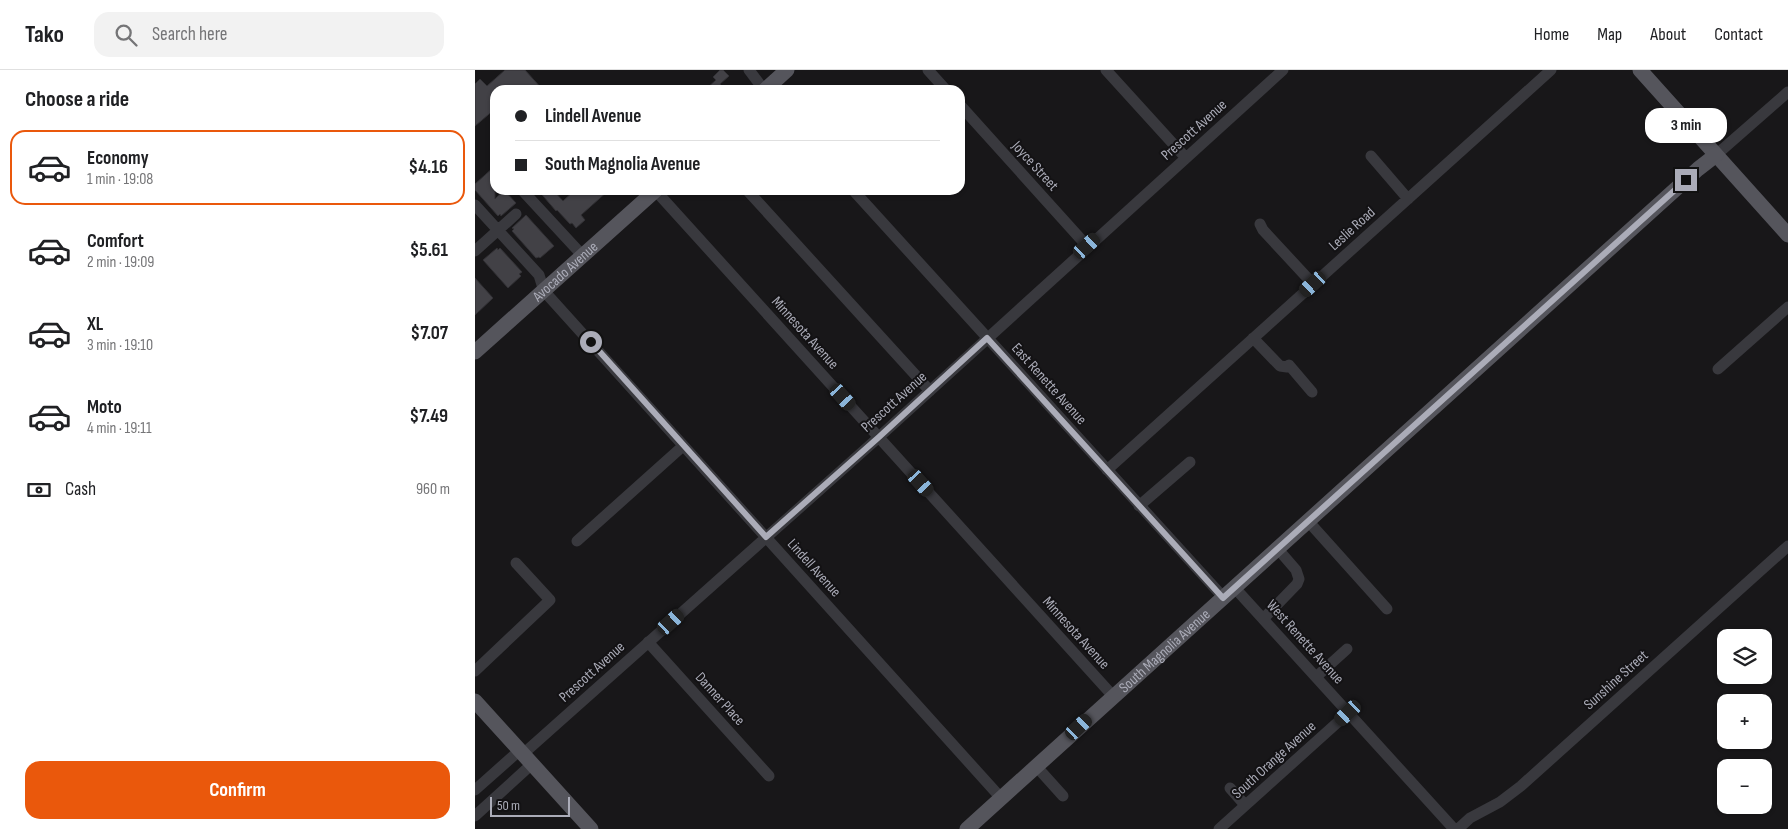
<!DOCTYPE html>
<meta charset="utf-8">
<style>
:root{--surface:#fff;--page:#f2f2f2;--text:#202124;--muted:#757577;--line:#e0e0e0;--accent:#ea580c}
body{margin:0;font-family:"Sofia Sans Condensed",sans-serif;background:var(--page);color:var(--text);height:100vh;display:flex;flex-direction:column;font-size:19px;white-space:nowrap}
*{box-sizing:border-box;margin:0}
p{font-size:16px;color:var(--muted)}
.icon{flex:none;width:28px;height:28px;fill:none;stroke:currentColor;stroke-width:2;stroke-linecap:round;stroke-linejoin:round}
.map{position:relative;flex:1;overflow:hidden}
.side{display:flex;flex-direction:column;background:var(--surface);width:475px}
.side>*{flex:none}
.banner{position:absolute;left:15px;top:15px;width:475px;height:110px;border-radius:15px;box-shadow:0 1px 4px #0004;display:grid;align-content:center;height:110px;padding:0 25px;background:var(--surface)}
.fabs{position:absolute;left:1242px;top:559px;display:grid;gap:10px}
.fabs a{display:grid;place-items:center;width:55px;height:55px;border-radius:10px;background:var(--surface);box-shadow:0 1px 4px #0004;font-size:25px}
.scale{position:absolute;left:15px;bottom:12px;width:80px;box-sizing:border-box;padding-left:5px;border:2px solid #abacb8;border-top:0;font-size:14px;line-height:18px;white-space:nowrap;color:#abacb8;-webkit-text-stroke:4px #131214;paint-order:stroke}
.end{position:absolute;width:22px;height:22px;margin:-11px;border:6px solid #abacb8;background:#111;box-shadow:0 0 0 2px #111}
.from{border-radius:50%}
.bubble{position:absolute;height:35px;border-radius:15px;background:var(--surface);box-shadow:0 1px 4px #0004;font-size:16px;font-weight:700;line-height:35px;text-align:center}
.car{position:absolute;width:15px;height:30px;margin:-15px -8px;border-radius:6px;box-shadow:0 0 4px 1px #0007;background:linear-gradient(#222 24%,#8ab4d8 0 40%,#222 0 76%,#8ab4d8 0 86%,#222 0)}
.banner b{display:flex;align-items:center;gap:18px;height:48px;font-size:19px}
.banner b+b{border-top:1px solid var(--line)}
.banner i{width:12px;height:12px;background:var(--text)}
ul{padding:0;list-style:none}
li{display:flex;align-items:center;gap:15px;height:75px;margin:0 10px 8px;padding:0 15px;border:2px solid transparent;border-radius:15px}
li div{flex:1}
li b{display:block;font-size:19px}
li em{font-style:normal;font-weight:700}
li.on{border-color:var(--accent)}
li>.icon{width:45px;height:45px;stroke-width:1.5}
h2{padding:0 25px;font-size:22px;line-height:60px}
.pay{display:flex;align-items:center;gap:12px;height:55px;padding:0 25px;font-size:19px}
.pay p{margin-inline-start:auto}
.action{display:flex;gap:10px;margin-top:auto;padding:10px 25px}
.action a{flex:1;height:58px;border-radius:15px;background:var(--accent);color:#fff;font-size:20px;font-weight:700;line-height:58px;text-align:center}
header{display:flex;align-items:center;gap:30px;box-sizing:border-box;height:70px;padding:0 25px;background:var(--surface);border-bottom:1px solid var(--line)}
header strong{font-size:24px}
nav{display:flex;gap:28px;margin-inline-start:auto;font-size:18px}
.search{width:350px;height:45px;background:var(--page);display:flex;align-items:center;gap:12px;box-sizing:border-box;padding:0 18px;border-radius:15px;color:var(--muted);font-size:19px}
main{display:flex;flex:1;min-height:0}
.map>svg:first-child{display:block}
.building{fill:#424146;stroke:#323135}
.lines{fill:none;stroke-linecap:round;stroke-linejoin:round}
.minor{stroke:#39393e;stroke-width:11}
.major{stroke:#55555c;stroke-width:15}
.route{stroke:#abacb8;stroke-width:6}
.labels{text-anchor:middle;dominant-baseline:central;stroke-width:4;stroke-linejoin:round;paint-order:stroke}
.street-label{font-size:15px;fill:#abacb8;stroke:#131214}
</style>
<header>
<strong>Tako</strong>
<div class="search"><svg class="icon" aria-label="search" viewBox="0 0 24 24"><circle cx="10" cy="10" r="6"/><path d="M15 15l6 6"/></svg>Search here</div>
<nav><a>Home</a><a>Map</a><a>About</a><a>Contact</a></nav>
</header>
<main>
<section class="side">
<h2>Choose a ride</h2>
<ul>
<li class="on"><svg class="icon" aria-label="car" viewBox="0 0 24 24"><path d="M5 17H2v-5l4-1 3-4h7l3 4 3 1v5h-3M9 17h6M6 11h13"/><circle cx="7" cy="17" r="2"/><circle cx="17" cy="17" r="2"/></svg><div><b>Economy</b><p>1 min · 19:08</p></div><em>$4.16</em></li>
<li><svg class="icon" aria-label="car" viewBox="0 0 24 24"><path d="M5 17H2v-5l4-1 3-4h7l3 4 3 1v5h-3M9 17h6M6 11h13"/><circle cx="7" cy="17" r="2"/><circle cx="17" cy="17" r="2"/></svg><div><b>Comfort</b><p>2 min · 19:09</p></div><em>$5.61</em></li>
<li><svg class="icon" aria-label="car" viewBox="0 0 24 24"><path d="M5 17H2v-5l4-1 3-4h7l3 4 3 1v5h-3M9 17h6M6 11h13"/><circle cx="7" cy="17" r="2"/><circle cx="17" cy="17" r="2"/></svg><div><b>XL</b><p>3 min · 19:10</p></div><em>$7.07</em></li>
<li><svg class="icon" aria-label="car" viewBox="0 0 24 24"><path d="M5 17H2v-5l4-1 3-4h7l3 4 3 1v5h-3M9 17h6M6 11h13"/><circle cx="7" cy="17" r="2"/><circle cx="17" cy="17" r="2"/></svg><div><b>Moto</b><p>4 min · 19:11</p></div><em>$7.49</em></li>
</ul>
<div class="pay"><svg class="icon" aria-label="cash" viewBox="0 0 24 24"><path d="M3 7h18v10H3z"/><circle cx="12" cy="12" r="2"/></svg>Cash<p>960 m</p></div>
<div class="action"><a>Confirm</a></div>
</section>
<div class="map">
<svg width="1313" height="759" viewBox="0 0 1313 759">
<rect width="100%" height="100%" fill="#181719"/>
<path class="building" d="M30 0H50L68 20H20V39L0 56V14L5 9 12 16Z
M245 0H248L254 6 245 14 250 20H230L241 10 238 7Z
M20 96V129L29 120 41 133 26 146 25 144 23 146 0 120V114Z
M63 120H78L88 131 100 120H134L106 145 110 150 101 158 97 153 95 154 82 140 81 141Z
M51 145 79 176 65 188 64 187 61 188 37 161 39 159 37 158Z
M22 178 23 180 25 178 47 202 44 204 46 206 33 218 8 190Z
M0 208 18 228 0 245Z"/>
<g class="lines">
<path class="minor" d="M274 0 289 20
M453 0 471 20
M631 0 711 88
M485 35 612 176
M1241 85 1313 22
M896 86 933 129
M47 120 108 186
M180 120 638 626
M272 120 455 321
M378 120 748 527
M0 135 64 205 69 221 526 728
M785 154 788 160 838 214
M0 181 41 144
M778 268 805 296 812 297 814 295 837 322
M1243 299 1313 237
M632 400 1076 0
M664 436 715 392
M833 451 912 539
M102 471 208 376
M759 517 979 759
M788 549 822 514 824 509 821 500 802 478
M173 572 294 706
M0 601 75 530 41 493
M841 607 872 579
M48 684 404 367 808 0
M561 696 588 726
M755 718 770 735
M0 720 45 680
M0 746 57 694
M744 759 873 643
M983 759 995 748 1025 732 1046 716 1313 476"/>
<g class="major">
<path d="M1165 0 1313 165"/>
<path d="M290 20 312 0"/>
<path id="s1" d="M0 282 181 120"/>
<path d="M0 631 116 759"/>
<path id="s2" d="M492 759 1223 99 1241 85"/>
</g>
</g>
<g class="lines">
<path class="route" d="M116 272 291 467 404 367 512 268 748 528 1211 110"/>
</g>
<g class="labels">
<g class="street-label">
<text transform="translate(719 60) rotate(-42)">Prescott Avenue</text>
<text transform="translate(560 96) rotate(48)">Joyce Street</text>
<text transform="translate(877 159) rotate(-42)">Leslie Road</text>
<text stroke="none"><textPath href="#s1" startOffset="121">Avocado Avenue</textPath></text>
<text transform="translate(330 263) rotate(48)">Minnesota Avenue</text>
<text transform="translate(574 314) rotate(48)">East Renette Avenue</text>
<text transform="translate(419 332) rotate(-42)">Prescott Avenue</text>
<text transform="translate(339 498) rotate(48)">Lindell Avenue</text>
<text transform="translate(601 563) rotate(48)">Minnesota Avenue</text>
<text transform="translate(830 572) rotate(48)">West Renette Avenue</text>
<text stroke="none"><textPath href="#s2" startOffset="266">South Magnolia Avenue</textPath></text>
<text transform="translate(117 602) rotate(-42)">Prescott Avenue</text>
<text transform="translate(1141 610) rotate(-42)">Sunshine Street</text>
<text transform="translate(245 629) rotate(48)">Danner Place</text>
<text transform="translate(799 690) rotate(-42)">South Orange Avenue</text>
</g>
</g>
</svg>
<div class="fabs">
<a><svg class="icon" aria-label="layers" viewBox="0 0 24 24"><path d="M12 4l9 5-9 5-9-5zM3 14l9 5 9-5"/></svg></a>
<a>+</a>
<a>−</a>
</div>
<div class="scale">50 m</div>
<i class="end from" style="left:116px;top:272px"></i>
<i class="end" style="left:1211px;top:110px"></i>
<div class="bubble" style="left:1170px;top:38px;width:82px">3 min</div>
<i class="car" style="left:612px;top:176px;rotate:48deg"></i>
<i class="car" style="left:838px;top:214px;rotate:228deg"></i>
<i class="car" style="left:368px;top:327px;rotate:138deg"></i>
<i class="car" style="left:446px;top:413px;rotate:138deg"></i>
<i class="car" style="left:196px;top:552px;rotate:48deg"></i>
<i class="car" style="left:873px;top:643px;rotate:227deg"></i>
<i class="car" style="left:604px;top:657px;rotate:47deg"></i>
<div class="banner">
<b><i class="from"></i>Lindell Avenue</b>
<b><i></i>South Magnolia Avenue</b>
</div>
</div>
</main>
